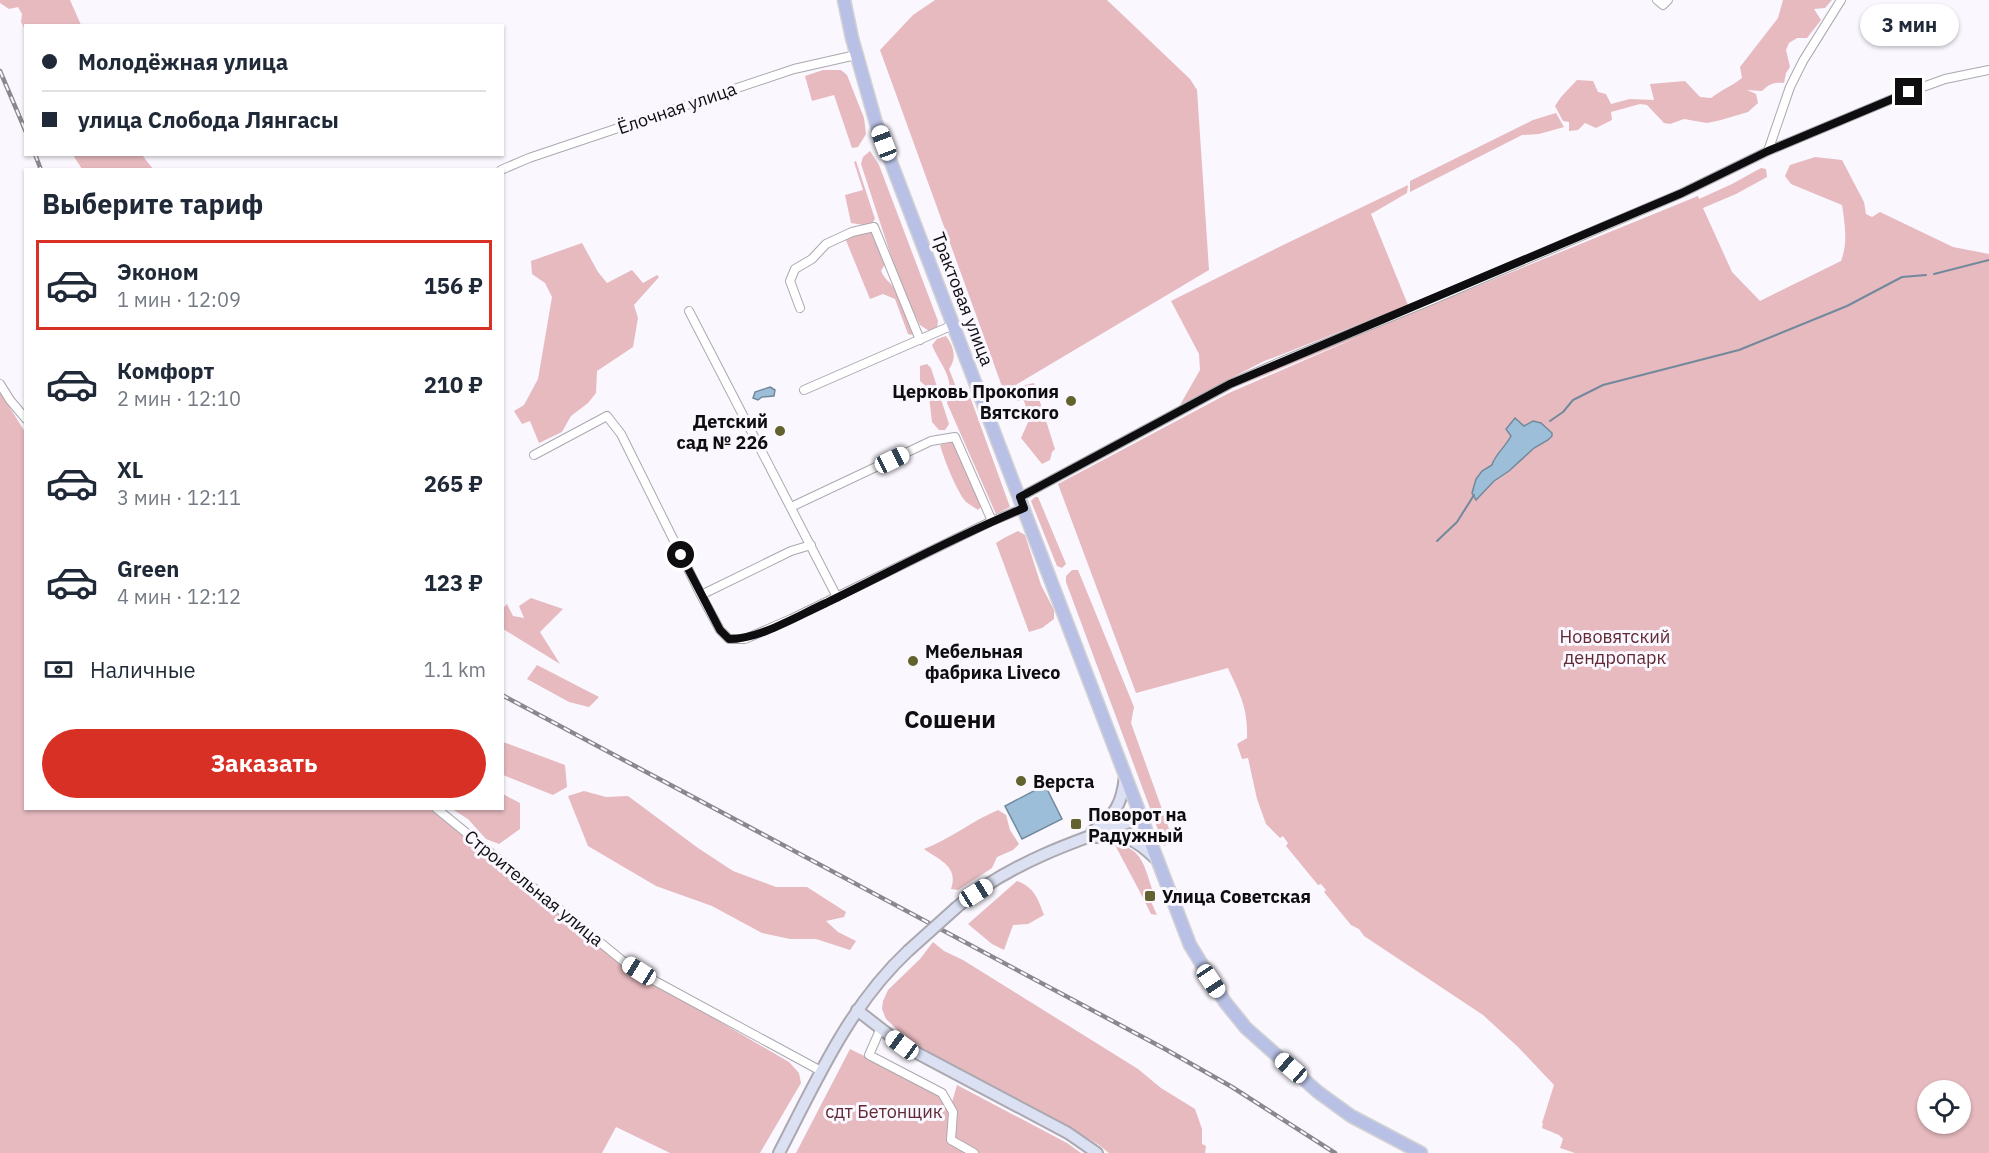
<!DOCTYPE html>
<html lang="ru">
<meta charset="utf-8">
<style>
:root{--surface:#fff;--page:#f2f2f3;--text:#1f2937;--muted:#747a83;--line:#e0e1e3;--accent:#d93025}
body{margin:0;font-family:"IBM Plex Sans",sans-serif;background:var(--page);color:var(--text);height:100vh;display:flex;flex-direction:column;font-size:22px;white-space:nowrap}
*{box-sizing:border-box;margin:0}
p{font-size:20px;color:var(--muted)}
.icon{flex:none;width:33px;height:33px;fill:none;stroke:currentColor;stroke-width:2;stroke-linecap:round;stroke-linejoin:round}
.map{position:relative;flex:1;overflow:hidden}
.sheet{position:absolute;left:24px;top:168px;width:480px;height:642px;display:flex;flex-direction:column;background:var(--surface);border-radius:0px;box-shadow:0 2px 4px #0004}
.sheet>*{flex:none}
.banner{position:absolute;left:24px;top:24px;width:480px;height:132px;border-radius:0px;box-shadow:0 2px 4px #0004;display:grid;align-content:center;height:132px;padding:0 18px;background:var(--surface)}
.fabs{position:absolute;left:1917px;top:1080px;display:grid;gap:12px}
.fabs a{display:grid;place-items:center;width:54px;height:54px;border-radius:50%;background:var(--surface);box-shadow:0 2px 4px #0004;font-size:30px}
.end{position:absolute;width:27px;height:27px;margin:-14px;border:8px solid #0e0d0f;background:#fff;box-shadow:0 0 0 3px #fff}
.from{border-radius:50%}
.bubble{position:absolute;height:42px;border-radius:21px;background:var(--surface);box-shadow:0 2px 4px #0004;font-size:20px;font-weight:700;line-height:42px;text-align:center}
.car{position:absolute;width:18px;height:36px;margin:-18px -9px;border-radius:8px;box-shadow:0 0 4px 2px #0007;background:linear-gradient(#fff 24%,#345 0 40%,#fff 0 76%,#345 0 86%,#fff 0)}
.banner b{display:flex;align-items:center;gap:21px;height:57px;font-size:22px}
.banner b+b{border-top:2px solid var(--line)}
.banner i{width:15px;height:15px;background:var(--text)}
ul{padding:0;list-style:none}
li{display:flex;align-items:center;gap:18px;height:90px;margin:0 12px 9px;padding:0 6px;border:3px solid transparent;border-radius:0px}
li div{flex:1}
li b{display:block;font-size:22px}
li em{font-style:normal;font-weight:700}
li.on{border-color:var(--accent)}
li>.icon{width:54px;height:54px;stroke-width:1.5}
h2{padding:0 18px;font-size:27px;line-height:72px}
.pay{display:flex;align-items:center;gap:15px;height:66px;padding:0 18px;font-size:22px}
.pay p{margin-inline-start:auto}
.cta{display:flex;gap:12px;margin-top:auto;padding:12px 18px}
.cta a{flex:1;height:69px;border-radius:36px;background:var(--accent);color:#fff;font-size:24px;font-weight:700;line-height:69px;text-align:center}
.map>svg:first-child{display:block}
.green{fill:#e6babf;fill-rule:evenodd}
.water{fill:#9dbed8;stroke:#72899c;stroke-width:1.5}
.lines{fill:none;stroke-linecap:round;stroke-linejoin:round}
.stream{stroke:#72899c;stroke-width:2}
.street-casing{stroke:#aba8af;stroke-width:10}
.secondary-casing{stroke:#aba8af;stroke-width:14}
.primary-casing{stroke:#d4d3d4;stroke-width:15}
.street{stroke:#fff;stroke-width:8}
.secondary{stroke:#dbe0f2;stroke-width:10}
.primary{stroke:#b8c1e5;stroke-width:12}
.rail-casing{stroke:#8b888d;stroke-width:4.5}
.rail{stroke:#faf7fe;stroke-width:2;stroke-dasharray:7;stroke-linecap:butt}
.secondary-bridge-casing{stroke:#aba8af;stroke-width:14;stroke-linecap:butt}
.secondary-bridge{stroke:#dbe0f2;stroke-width:10}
.route{stroke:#0e0d0f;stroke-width:8}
.poi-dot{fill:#62622f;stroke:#faf7fe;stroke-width:2}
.labels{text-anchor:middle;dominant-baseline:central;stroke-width:6;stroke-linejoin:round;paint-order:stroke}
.street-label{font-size:18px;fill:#0e0d0f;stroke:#faf7fe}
.poi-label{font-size:18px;font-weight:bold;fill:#0e0d0f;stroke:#faf7fe;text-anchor:start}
.park-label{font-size:18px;fill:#612933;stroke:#faf7fe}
.district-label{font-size:24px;font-weight:bold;fill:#0e0d0f;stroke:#faf7fe}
</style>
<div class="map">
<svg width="1989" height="1153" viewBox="0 0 1989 1153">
<rect width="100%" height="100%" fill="#faf7fe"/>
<path class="green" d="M0 0H70L81 25 26 26 25 30 21 22 22 14 18 7 9 9 0 3Z
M935 0H1107L1190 79 1197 90 1209 270 1004 392 880 50 913 15Z
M1783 0H1832L1825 8 1814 9 1821 20 1807 38H1797L1789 43 1786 50 1790 67 1786 73 1784 83C1774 82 1769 84 1762 91L1747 90 1756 94 1758 103 1748 112 1721 120 1707 123 1684 119 1670 124 1664 123 1647 105 1640 104 1611 112 1612 120 1596 128 1585 123 1578 130 1569 131V122L1563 121 1555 106 1561 97 1577 80 1593 81 1598 92 1606 94 1611 104 1630 99 1654 100 1650 84 1685 81 1700 97 1711 98C1721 90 1732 86 1742 78L1740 67 1778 18Z
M823 70H841L847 75 864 118 866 134 858 147 852 148 834 95 812 101 805 76Z
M1556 113 1564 127 1539 134 1522 135 1410 192V181L1533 120Z
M870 151 879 165 938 321 937 328 929 331 920 325 912 309 893 262 861 164 863 157Z
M73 155H142L153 169H82Z
M1815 157 1842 160 1864 202 1866 214 1872 217 1880 212 1953 247 1989 254V1153H1575L1560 1148 1563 1139 1559 1135 1542 1128 1543 1123H1542L1554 1085 1518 1047 1483 1015 1364 936 1359 929 1351 925 1324 892 1326 890 1321 884 1318 885 1286 846 1288 843 1283 836 1280 838 1266 824 1257 799 1248 758 1242 759 1237 744 1247 738C1248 707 1240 695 1228 668L1136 693 1058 484 1229 393 1360 336 1236 387 1279 367 1698 196 1699 199 1732 184 1761 168 1766 169 1767 177 1736 194 1703 208 1732 272 1760 301 1841 261C1848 243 1845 225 1842 205L1791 184 1785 176 1790 165ZM1928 1090H1960V1124H1928Z
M856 161 875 219 870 226 851 223 845 195 863 190 854 162Z
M1408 185 1407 193 1371 214 1408 305 1262 362 1180 405 1200 370 1199 354 1171 301 1279 247Z
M868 230 875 236 885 264 881 271C886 282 891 282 896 291 904 304 908 319 914 333L911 335 908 334 895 299 883 294 870 299 845 238Z
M582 243 598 272 607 283 632 270 643 283 657 275 659 277 634 305 638 318 633 347 597 371 596 393 588 403 571 416 562 432 539 443 530 421 522 424 514 411 524 405 538 379 552 297 545 283 532 274 531 261Z
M946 336C954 347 957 358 949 369L956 387 968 391 1010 507 996 514 947 403C956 378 941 367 932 345L937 339Z
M927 364 931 368 949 424 945 430H939L932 422 928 388 920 381V366Z
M1034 383 1055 449 1052 452 1050 460 1042 464 1021 438 1030 418 1024 401H1015V391L1025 385Z
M0 392 25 432 26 808 430 809 626 967 789 1062 799 1073 801 1083 760 1153H670L616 1127 602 1153H0Z
M953 442 960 453 964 470 972 478 984 504 978 510C974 507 970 505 966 502 957 492 944 459 940 445Z
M1035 497H1038L1066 564 1062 568 1057 566 1031 501Z
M1018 531 1025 535 1041 585 1054 610V619L1042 628 1029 632 996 543 1004 538Z
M1072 570H1078L1134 707 1131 723 1172 837 1171 842 1164 846 1066 582V576Z
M531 598 563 609 540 632 560 664 503 629V608L507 604 513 616 524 618 519 606Z
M537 665 599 697 589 707 569 702 527 679Z
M503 742 565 765 567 787 553 795 503 775Z
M584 791 606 797 628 796 698 848 733 871 776 887H807L846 912 844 917 826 921 838 932 856 941 850 950 816 939H790L762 933 712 906 656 886 588 846 568 796Z
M503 794 520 803V829L499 844 486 839 468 819 452 809 502 808Z
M998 810 1006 815 1010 830 1019 844 1013 850 997 857 992 868 958 890 951 889C959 866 939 860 924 849 950 839 972 821 998 810Z
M1115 845C1143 846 1145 870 1153 892L1148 895 1157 915 1151 914C1140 891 1127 868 1115 845Z
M1017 881C1035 888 1038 899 1044 915L1028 924 1013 925 1004 950 992 944 968 924Z
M933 942 944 951 963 960 1138 1069 1161 1088 1195 1109 1202 1129V1144L1206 1146 1205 1153H1109L1099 1145 1050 1116 927 1051 904 1036 886 1019 882 1009 883 1001 888 990 920 959Z
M850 1049 934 1090 950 1109 957 1085 1067 1143 1081 1153H796Z"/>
<path class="water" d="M770 387 775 390 774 396 762 397 758 400 753 398 755 392Z
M1515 418 1524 426 1533 421 1541 423 1552 433V436L1548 440 1534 448 1509 471 1494 481 1476 500 1472 493 1476 479 1482 471 1492 465C1494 456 1506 446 1511 436L1506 429Z
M1045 785 1062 819 1022 839 1005 806Z"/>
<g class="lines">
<path class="stream" d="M1934 274 1989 260
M1550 421 1563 412 1573 400 1603 385 1739 350 1847 306 1902 277 1926 275
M1437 541 1457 522 1474 495"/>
<g class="street-casing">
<path id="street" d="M1657 0 1663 5 1668 0
M1768 151 1790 87 1803 61 1841 0
M501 170 529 158 794 69 856 55
M800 308 790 281 795 269 812 259 826 244 852 232 874 227 920 340
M689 311 837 597
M0 384 10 400 26 419
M804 390 953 325
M534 455 607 416 621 434 701 595 720 630 729 639H745L791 619 992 521
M1020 497 1230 384 1280 362 1432 300 1682 193 1768 151 1909 92 1945 79 1989 70
M791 507 931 441 955 437 992 521 1024 508
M701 595 791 551 811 545
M436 808 623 961 655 981 821 1071
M880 1030 869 1055 942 1093 953 1112 951 1140 974 1153"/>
</g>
<g class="secondary-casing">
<path id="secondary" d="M1092 832C1115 815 1122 805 1125 776
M1097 837C1126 834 1135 839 1155 858
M957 907C1009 863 1077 840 1141 818
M857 1010 902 1045 1068 1133 1097 1153
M779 1153C816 1082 848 1007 908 951"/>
</g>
<g class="primary-casing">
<path id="primary" d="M844 0 852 38 876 123 1190 945 1225 1002 1246 1028 1318 1092 1351 1116 1421 1153"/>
</g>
<use href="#street" class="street"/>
<use href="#secondary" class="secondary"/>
<use href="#primary" class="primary"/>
<g class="rail-casing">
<path id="rail" d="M0 71 26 132
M35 154 41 170
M502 695 1165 1049 1232 1087 1335 1153"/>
</g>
<use href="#rail" class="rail"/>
<g class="secondary-bridge-casing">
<path id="secondary-bridge" d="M908 951 957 907"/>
</g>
<use href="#secondary-bridge" class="secondary-bridge"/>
</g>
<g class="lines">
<path class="route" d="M681 555 720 630 729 639C760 639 797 616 826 603 892 571 956 536 1024 508L1020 497 1230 384 1682 193 1768 151 1909 92"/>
</g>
<g class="poi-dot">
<circle cx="1071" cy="401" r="6"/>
<circle cx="780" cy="431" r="6"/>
<circle cx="913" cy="661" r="6"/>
<circle cx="1021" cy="781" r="6"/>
<rect x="1070" y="818" width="12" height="12" rx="3"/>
<rect x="1144" y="890" width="12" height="12" rx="3"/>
</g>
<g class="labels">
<g class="street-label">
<text transform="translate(677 108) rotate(-19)">Ёлочная улица</text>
<text transform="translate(963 299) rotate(69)">Трактовая улица</text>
<text transform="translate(534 888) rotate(39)">Строительная улица</text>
</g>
<g class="poi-label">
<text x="1059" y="391" text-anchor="end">Церковь Прокопия<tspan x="1059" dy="21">Вятского</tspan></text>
<text x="768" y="421" text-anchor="end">Детский<tspan x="768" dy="21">сад № 226</tspan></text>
<text x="925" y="651">Мебельная<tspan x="925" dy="21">фабрика Liveco</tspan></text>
<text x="1033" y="781">Верста</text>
<text x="1088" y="814">Поворот на<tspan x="1088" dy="21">Радужный</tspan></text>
<text x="1162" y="896">Улица Советская</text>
</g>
<g class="park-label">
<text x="1615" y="636">Нововятский<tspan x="1615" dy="21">дендропарк</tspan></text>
<text x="884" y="1111">сдт Бетонщик</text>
</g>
<g class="district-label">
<text x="950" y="719">Сошени</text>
</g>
</g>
</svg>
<div class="fabs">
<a><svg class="icon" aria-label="locate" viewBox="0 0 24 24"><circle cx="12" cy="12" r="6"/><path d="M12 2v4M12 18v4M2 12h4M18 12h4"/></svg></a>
</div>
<i class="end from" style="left:681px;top:555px"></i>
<i class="end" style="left:1909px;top:92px"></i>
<div class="bubble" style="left:1860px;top:4px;width:99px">3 мин</div>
<i class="car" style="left:884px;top:143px;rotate:339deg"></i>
<i class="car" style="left:892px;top:460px;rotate:64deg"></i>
<i class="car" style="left:976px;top:893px;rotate:58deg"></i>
<i class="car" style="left:639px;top:971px;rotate:302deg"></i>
<i class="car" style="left:1211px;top:981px;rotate:146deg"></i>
<i class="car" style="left:902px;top:1045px;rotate:306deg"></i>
<i class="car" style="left:1291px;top:1068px;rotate:311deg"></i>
<div class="banner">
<b><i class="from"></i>Молодёжная улица</b>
<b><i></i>улица Слобода Лянгасы</b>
</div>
<section class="sheet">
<h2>Выберите тариф</h2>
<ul>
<li class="on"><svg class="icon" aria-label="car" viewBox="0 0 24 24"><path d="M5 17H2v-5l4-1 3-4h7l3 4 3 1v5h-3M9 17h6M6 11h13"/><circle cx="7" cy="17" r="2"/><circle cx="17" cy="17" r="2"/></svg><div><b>Эконом</b><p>1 мин · 12:09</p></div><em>156 ₽</em></li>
<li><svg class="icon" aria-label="car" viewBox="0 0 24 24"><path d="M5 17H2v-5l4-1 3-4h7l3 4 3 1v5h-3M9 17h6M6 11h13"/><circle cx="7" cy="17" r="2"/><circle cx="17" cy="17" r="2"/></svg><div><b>Комфорт</b><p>2 мин · 12:10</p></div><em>210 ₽</em></li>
<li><svg class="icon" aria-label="car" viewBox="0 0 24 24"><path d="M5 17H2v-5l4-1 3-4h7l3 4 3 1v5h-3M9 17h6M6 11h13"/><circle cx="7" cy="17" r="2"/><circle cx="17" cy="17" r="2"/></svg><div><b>XL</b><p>3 мин · 12:11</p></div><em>265 ₽</em></li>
<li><svg class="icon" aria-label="car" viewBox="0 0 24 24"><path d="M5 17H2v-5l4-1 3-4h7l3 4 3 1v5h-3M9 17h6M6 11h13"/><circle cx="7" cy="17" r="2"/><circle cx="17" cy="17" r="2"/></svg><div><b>Green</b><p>4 мин · 12:12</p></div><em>123 ₽</em></li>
</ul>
<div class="pay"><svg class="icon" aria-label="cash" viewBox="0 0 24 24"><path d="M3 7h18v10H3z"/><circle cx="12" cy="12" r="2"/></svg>Наличные<p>1.1 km</p></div>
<div class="cta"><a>Заказать</a></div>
</section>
</div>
